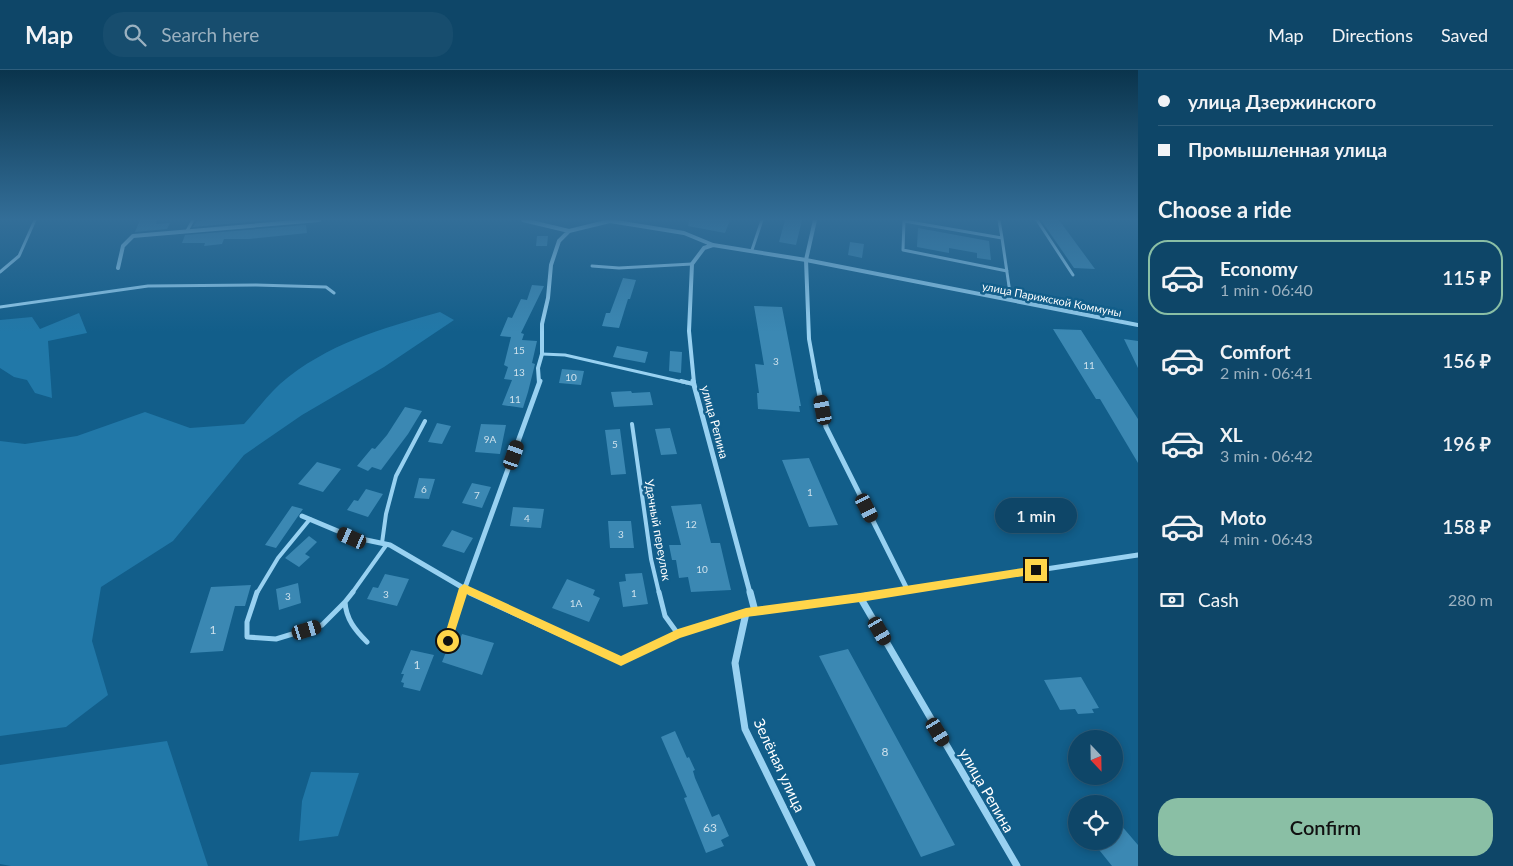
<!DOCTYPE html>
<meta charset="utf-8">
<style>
:root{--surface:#0e4668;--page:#174d6e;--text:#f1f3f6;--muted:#9bb1c0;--line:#2e5e7c;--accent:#8abfa5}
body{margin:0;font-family:Lato,sans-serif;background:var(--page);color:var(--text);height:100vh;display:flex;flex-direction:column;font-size:19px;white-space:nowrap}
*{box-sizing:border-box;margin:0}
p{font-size:16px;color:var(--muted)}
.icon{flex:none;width:28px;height:28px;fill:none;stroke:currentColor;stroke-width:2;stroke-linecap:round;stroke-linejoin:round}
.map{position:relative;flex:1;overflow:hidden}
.sheet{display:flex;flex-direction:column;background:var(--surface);width:375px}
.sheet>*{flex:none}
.top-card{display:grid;align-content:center;height:110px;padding:0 20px;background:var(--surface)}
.needle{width:32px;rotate:158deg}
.tools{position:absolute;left:1068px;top:660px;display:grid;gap:10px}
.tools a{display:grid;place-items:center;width:55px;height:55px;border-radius:50%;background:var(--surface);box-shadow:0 2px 8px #0003,0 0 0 1px var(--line);font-size:25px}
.end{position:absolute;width:22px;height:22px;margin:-11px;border:6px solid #ffd54a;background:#111;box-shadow:0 0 0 2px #111}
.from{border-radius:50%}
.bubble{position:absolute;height:35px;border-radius:18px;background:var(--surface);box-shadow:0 2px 8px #0003,0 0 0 1px var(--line);font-size:16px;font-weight:600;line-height:35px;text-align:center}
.car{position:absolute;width:15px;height:30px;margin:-15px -8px;border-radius:6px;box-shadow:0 0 4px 1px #0007;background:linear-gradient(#222 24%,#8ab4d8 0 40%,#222 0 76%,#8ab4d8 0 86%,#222 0)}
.top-card b{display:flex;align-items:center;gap:18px;height:48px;font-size:19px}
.top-card b+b{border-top:1px solid var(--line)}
.top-card i{width:12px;height:12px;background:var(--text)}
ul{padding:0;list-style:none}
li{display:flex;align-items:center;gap:15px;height:75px;margin:0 10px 8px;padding:0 10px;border:2px solid transparent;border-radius:20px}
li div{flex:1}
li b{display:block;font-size:19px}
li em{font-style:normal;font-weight:600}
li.active{border-color:var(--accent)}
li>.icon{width:45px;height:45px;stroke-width:1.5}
h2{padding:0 20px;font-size:22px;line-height:60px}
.pay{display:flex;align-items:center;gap:12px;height:55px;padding:0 20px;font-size:19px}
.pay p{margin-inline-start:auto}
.action{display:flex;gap:10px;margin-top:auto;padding:10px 20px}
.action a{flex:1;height:58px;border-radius:20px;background:var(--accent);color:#111;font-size:20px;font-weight:600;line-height:58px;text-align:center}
header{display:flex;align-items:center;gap:30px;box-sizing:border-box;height:70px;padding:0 25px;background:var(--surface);border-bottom:1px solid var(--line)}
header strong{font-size:24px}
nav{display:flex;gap:28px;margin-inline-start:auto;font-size:18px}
.search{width:350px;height:45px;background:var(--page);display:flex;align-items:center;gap:12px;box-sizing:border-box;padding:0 18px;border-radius:20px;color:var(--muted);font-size:19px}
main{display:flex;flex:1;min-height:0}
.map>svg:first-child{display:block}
.green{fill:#2178a8}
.building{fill:#3b88b3}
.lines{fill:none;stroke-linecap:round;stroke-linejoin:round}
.lane-far2{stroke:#98d1f1;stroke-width:3}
.lane-far1{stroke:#98d1f1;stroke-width:4}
.lane{stroke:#98d1f1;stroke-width:5}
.street-far2{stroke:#98d1f1;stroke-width:4}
.street-far1{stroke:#98d1f1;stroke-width:5}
.street{stroke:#98d1f1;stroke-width:7}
.route{fill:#ffd54a}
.labels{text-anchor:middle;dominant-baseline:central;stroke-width:5;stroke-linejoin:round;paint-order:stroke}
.number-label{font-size:10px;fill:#cee1ec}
.far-street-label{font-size:11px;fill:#fff;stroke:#125e8a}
.street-label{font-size:12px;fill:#fff;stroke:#125e8a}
.near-number-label{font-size:12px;fill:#cee1ec}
.near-street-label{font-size:15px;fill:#fff;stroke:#125e8a}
</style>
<header>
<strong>Map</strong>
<div class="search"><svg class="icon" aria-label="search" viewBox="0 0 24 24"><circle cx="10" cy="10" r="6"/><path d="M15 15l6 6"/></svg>Search here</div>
<nav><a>Map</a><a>Directions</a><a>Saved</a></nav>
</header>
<main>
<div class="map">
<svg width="1138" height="796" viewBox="0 0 1138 796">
<rect width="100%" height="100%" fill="#125e8a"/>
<path class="green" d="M440 242 454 250 384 297 302 345 244 385 173 471 101 517 92 571 108 625 66 657 0 666V371L25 374 77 366 145 342 190 358 244 354C256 341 267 326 280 314 326 274 383 258 440 242Z
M79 243 87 263 48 271 52 328 35 323 27 310 14 307 0 298V250L32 247 40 259Z
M167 671 208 796H11L0 794V695Z
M311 702 359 703 338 766 299 771 302 731Z"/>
<path class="building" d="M140 150H157L156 154 170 153 167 159 135 162Z
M211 150H270L193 157 197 151Z
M689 150H730L725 163 688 156Z
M785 150H802L796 175 779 172Z
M1041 150H1059L1095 199 1074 198Z
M306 155 307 163 249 169H224L222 174 204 176 205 173H182L185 165Z
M918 158 989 171 991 190 977 188V183L949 178V183L917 177Z
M537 166H548L547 176H536Z
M850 172 864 174 862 188 848 185Z
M623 208 636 210 630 229H628L619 258 602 256 606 243H610Z
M532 215 544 216 521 263 524 264 522 270 537 271 532 293 535 294 528 322 523 338 502 335 512 310 504 309 508 297 504 295 511 267 500 266 508 247 512 248 521 229 527 230Z
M754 236 782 237 801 336H799L800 342 758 339 757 323H759L755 294 764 295Z
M1053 259 1081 260 1138 349V393L1100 329H1096Z
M1124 269 1138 271V298Z
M617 276 648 282 645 293 613 287Z
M670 281 682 282 681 303 669 301Z
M562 299 584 301 581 315 559 313Z
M631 321 632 323 650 322 653 335 614 337 611 322Z
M405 337 422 341 408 364 381 400 372 397 368 401 357 396 372 378 375 379 387 365Z
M437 353 451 356 442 374 428 372Z
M481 354 506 355 500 384 475 382Z
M670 358 677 384 661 385 655 359Z
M620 359 626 404 611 405 605 360Z
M809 388 838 455 809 457 782 390Z
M317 392 341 399 323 422 298 414Z
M419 408 435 409 429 429 414 428Z
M472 413 491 417 482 438 462 433Z
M366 419 383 424 368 447 347 440 354 430 358 431Z
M701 434 711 473H720L731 520 691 522 688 507 679 508 676 490H672L669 475H681L671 436Z
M292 436 303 439 276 478 265 475Z
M513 437 544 439 541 458 510 456Z
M608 451H631L634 478H610Z
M452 460 473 468 464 483 442 476Z
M309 466 317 472 305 484 310 487 299 497 285 488Z
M642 503 648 534 623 537 619 512 626 511 625 504Z
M385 504 409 509 397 536 367 529 373 517 378 518Z
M567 509 595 520 593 525 600 528 589 552 552 538Z
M298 513 301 533 279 540 276 519Z
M251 515 245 536H235L223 581 190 583 211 517Z
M462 564 494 573 482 605 442 592 448 577 456 579Z
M848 579 955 775 921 787 819 586Z
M411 580 434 585 420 621 403 617 404 613 401 612 404 604H401Z
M1081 607 1099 638 1092 639 1094 643 1078 644 1075 639 1060 640 1044 610Z
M675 661 687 688 689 687 695 700 693 701 695 708 712 747 719 744 729 766 721 770 724 776 706 783 684 728 687 727 661 667Z
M1114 747 1138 775V796H1112L1092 771H1114Z"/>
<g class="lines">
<path class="lane-far2" d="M999 150 1002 168 904 151 903 180 1007 201
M1037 150 1073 205
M187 161 193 150
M1002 168 1011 230
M752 180 762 150
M592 196 619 198 692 194
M0 202 19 186 35 150
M0 237 148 216 256 215 326 217 334 223
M542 284 565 285 687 313"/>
<path class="lane-far1" d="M681 311 693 314
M632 354 651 489 659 523
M382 473 386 444 396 406 425 351
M257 523 278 488 310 449
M352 523 387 474"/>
<path class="lane" d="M257 522 247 552V567L276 569 322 555 345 532
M353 522 345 532C346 549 355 560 367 572
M659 522 665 546 678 564"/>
<path class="street-far2" d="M523 150 569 161 610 151 684 163 713 175 806 190 1138 255
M815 150 806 190 809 269 817 313
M118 198 123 176 133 166 319 150
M539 313 538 298 542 284V254L548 228 551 195 559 171 569 161
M694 313 689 261 692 194 704 178 713 175"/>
<path class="street-far1" d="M693 311 750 523
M817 311 826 357 907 519
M302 446 352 467 390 475 472 523
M463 523 540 311
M887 523 1138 485"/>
<path class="street" d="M470 522 621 591 678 564 746 543 896 522
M750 522 755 541
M860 527 1017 796
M746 543 735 593 745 659 812 796
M447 571 463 522"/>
</g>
<linearGradient id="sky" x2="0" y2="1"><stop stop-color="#0a344c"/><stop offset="0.57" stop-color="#336e98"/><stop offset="1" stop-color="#336e98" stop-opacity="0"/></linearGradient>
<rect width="1138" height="262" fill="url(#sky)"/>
<path class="route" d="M1036 496 1041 500 1036 504 860 532 746 547 680 568 621 596 467 524 451 574 448 576 443 571 459 518 464 514 621 586 678 559 746 538 860 523Z"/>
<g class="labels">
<g class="number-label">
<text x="519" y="280">15</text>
<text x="776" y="291">3</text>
<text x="1089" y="295">11</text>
<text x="519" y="302">13</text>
<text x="571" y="307">10</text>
<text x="515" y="329">11</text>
<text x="490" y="369">9А</text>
<text x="615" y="374">5</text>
<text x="424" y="419">6</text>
<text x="810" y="422">1</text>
<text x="477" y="425">7</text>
<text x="527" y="448">4</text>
<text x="691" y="454">12</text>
<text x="621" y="464">3</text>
<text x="702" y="499">10</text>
<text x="634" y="523">1</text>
<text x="386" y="524">3</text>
<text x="288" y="526">3</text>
<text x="576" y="533">1А</text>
</g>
<g class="far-street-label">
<text transform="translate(1052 229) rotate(11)">улица Парижской Коммуны</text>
</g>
<g class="street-label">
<text transform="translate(715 352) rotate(75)">улица Репина</text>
<text transform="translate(658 460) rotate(80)">Удачный переулок</text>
</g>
<g class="near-number-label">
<text x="213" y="559">1</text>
<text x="417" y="594">1</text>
<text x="885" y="681">8</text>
<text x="710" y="757">63</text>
</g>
<g class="near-street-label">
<text transform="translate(780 695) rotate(65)">Зелёная улица</text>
<text transform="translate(987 720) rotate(60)">улица Репина</text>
</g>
</g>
</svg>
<div class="tools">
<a><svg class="needle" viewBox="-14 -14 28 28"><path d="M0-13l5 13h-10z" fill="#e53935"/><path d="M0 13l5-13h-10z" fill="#9bb1c0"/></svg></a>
<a><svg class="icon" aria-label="locate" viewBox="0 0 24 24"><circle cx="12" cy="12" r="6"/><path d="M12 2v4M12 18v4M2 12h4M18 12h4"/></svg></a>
</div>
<i class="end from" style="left:448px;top:571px"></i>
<i class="end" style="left:1036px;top:500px"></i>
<div class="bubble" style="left:995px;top:428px;width:82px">1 min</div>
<i class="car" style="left:823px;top:340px;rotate:349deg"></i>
<i class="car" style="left:514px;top:385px;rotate:19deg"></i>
<i class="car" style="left:867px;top:438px;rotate:153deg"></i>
<i class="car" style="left:352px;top:468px;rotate:294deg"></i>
<i class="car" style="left:307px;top:560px;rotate:73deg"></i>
<i class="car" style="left:880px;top:561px;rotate:150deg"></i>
<i class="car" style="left:938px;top:662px;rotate:149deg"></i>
</div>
<section class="sheet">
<div class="top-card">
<b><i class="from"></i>улица Дзержинского</b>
<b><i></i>Промышленная улица</b>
</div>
<h2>Choose a ride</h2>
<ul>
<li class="active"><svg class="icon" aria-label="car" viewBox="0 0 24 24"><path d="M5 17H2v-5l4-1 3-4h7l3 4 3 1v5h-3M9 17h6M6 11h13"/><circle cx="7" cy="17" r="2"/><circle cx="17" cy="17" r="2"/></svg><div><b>Economy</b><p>1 min · 06:40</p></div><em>115 ₽</em></li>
<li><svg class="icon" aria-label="car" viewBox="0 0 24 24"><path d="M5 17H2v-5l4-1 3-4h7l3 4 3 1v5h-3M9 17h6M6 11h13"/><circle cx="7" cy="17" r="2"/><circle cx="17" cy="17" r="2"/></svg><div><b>Comfort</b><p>2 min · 06:41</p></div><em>156 ₽</em></li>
<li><svg class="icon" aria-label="car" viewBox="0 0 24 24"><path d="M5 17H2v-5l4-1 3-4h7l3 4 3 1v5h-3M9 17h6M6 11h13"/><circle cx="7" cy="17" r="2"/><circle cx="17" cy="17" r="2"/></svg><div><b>XL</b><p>3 min · 06:42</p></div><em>196 ₽</em></li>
<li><svg class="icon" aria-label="car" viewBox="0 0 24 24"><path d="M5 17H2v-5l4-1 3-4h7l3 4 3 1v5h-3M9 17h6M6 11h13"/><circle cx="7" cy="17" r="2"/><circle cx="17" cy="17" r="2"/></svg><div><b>Moto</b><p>4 min · 06:43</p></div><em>158 ₽</em></li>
</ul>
<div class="pay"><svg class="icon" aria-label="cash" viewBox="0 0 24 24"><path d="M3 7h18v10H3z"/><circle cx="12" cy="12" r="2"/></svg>Cash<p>280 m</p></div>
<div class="action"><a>Confirm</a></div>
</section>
</main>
